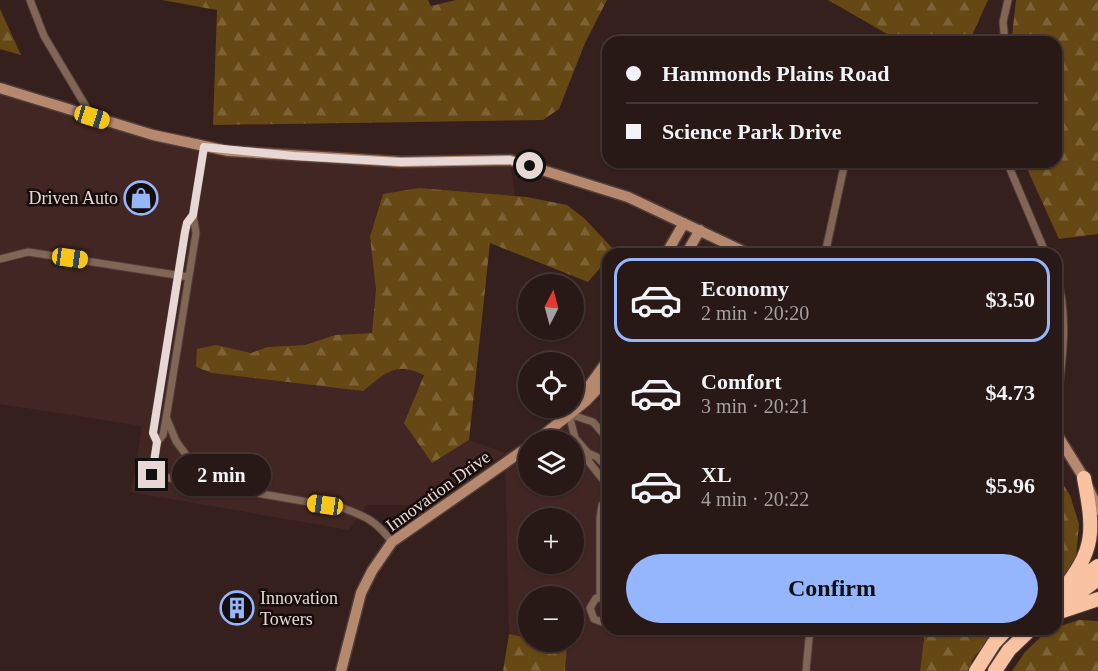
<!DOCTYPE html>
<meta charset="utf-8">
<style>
:root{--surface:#281816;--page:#342523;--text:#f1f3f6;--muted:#a5a0a1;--line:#443735;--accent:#95b6fd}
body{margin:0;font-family:Georgia,serif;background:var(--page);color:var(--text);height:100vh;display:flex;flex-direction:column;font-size:22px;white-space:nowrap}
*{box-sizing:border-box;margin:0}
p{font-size:20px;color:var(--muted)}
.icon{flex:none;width:33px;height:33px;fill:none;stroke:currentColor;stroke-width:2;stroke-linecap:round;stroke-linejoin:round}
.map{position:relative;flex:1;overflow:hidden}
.details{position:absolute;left:602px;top:248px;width:460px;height:387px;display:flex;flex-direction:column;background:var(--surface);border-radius:18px;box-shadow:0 2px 4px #0004,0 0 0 2px var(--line)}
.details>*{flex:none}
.hud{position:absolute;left:602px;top:36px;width:460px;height:132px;border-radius:18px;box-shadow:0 2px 4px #0004,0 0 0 2px var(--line);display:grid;align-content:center;height:132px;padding:0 24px;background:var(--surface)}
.needle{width:39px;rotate:6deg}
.tools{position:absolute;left:518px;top:274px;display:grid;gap:12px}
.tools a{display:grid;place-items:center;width:66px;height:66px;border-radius:50%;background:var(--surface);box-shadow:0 2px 4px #0004,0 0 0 2px var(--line);font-size:30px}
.end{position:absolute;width:27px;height:27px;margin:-14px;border:8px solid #e7d8d5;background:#111;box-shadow:0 0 0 3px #111}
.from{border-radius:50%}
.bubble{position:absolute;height:42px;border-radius:21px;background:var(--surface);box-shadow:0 2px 4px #0004,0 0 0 2px var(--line);font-size:20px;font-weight:700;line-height:42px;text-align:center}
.car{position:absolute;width:18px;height:36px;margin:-18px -9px;border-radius:8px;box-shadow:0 0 4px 2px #0007;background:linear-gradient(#f5c518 24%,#345 0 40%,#f5c518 0 76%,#345 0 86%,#f5c518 0)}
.hud b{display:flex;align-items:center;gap:21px;height:57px;font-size:22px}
.hud b+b{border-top:2px solid var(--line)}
.hud i{width:15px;height:15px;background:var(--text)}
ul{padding:10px 0 0;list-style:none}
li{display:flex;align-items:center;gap:18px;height:84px;margin:0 12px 9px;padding:0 12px;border:3px solid transparent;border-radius:18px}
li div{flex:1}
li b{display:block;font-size:22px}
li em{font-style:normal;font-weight:700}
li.on{border-color:var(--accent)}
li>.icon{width:54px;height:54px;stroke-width:1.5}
.primary-button{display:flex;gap:12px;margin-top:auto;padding:12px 24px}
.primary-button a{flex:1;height:69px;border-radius:36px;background:var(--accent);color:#111;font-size:24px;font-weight:700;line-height:69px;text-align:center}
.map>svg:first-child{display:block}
.built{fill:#422623;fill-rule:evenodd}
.forest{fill:url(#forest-firs)}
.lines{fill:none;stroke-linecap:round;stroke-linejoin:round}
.street-casing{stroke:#513d3a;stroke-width:9}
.secondary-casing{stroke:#513d3a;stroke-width:13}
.highway-casing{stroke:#513d3a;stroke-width:16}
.street{stroke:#826655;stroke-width:7}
.secondary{stroke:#b6896f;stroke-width:10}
.highway{stroke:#f9c2a1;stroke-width:14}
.route{stroke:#e7d8d5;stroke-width:8}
.labels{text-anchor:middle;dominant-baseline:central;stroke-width:5;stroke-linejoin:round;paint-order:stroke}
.poi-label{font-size:18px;fill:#e7d8d5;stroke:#160c0b;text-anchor:end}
.street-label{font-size:18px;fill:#e7d8d5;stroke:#160c0b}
</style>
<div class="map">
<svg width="1098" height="671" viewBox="0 0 1098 671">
<defs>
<pattern id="forest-firs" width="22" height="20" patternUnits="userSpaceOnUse" patternTransform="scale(1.5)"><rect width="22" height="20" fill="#664814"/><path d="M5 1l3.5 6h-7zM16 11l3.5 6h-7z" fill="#7c6235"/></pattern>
</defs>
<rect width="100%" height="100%" fill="#35201d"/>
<path class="built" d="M0 88 153 135 294 156 510 160 515 196 474 194H383L370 237 376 289 372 333 335 335 305 345 267 347 251 353 216 345 196 367 212 373 269 379 410 369 424 374 404 423 432 463 469 440 505 453 604 397 608 402V628L923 629 924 639 920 671H565L566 644 555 642H573V597H528V638L509 634 505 454 424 505H367L349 530 131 492 142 426 0 404ZM528 441H573V486H528ZM528 519H573V564H528Z"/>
<path class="forest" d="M162 0H428L431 6 456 0H607L585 43 559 109 543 120 213 125 217 10Z
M828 0H988L969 42H901Z
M1016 0H1098V234L1059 239 1024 162H1056V42H1014L1012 36Z
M0 9 21 55 0 49Z
M419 188 527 197 567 205 584 218 615 251 613 253 608 254 607 260 588 282 490 243 469 440 432 463 404 423 424 375C395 361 385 373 363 391L212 373 196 367 197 349 216 345 251 353 267 347 305 345 335 335 372 333 376 289 370 237 383 194Z
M1056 474 1070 495 1079 524 1076 559 1056 585Z
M1079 620 1098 621V671H1012L1025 652 1048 630Z
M923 629V628L996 629 972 660 969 671H920L924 639Z
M509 634 528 638V642L567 644 565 671H503Z"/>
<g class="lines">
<g class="street-casing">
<path id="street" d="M30 0 44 36 91 115
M1005 42 1003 22 1008 0
M1007 162 1046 254
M193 215 187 223 185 232 153 433 157 442 152 475 343 508C367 517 376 521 392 542
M825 254 845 162
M0 259 28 252 189 277
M1056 275C1071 320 1060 370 1056 417
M569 414 575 438 588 453 597 457 608 468
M569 414 593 422 608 439
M167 419 176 441 208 485
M157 442 163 435 166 419 196 233 193 215 204 147
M588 453 589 462 608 486
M600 597V518L602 505 608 497
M608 598H596L590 608 594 619 602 622 608 621
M806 671 810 628"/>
</g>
<g class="secondary-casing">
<path id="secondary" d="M0 88 153 135 228 151 401 162 510 160 628 197 749 254
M666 254 684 223
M686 254 700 230
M574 407 608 360
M1056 433 1084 478 1098 510
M536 441 586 401 608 378
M341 671 361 593 372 571 392 542 528 447"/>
</g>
<g class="highway-casing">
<path id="highway" d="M1072 584 1098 566
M1061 592C1096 549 1094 531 1084 478
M1056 610 1098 579
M1063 611 1098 599
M976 671 994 643 1008 628
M995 671 1009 650 1032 628"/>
</g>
<use href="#street" class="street"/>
<use href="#secondary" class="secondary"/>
<use href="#highway" class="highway"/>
</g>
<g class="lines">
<path class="route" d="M152 475 157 442 153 433 185 232 187 223 193 215 204 147 294 156 401 162 510 160 530 166"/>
</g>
<defs>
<g id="shop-ring" transform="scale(1.725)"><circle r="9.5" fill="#160c0b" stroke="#95b6fd" stroke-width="1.5"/><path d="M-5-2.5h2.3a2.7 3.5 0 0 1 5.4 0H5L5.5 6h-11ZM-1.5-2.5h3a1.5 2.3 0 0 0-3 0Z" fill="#95b6fd"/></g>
<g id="building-ring" transform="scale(1.725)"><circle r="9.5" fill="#160c0b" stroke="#95b6fd" stroke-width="1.5"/><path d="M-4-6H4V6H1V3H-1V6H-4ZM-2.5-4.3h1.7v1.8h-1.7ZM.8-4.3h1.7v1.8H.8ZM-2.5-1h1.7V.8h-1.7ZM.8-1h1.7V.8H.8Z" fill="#95b6fd"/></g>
</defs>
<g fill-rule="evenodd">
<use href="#shop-ring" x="141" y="198"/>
<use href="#building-ring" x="237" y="608"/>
</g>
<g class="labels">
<g class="poi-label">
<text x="118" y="198">Driven Auto</text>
<text x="260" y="598" text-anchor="start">Innovation<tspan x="260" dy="21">Towers</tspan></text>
</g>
<g class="street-label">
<text transform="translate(438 491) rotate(-36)">Innovation Drive</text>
</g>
</g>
</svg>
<div class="tools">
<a><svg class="needle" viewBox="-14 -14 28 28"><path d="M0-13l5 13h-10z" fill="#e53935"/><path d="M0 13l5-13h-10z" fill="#a5a0a1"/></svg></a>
<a><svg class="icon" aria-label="locate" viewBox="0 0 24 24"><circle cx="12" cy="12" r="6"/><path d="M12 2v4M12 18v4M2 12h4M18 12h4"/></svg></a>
<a><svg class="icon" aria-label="layers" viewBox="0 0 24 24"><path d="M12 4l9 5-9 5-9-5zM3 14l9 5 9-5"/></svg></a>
<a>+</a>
<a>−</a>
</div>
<i class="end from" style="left:530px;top:166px"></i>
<i class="end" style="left:152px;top:475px"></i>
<div class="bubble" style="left:172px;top:454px;width:99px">2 min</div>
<i class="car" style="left:92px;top:117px;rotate:107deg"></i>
<i class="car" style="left:70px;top:258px;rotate:98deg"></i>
<i class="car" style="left:325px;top:505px;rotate:278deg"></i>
<div class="hud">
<b><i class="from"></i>Hammonds Plains Road</b>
<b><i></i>Science Park Drive</b>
</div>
<section class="details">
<ul>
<li class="on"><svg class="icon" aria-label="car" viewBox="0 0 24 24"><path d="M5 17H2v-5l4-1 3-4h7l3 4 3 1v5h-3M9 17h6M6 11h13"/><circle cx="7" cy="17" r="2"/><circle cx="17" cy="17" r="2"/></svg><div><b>Economy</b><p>2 min · 20:20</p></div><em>$3.50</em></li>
<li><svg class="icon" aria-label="car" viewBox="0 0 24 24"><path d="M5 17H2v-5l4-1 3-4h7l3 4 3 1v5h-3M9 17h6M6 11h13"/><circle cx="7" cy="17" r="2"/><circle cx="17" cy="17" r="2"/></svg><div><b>Comfort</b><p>3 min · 20:21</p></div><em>$4.73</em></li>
<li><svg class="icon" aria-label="car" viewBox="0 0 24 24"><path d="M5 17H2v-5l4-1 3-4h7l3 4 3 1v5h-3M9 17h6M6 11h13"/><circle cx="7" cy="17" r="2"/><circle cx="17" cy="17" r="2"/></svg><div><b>XL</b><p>4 min · 20:22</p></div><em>$5.96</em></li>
</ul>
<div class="primary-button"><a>Confirm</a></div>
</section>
</div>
